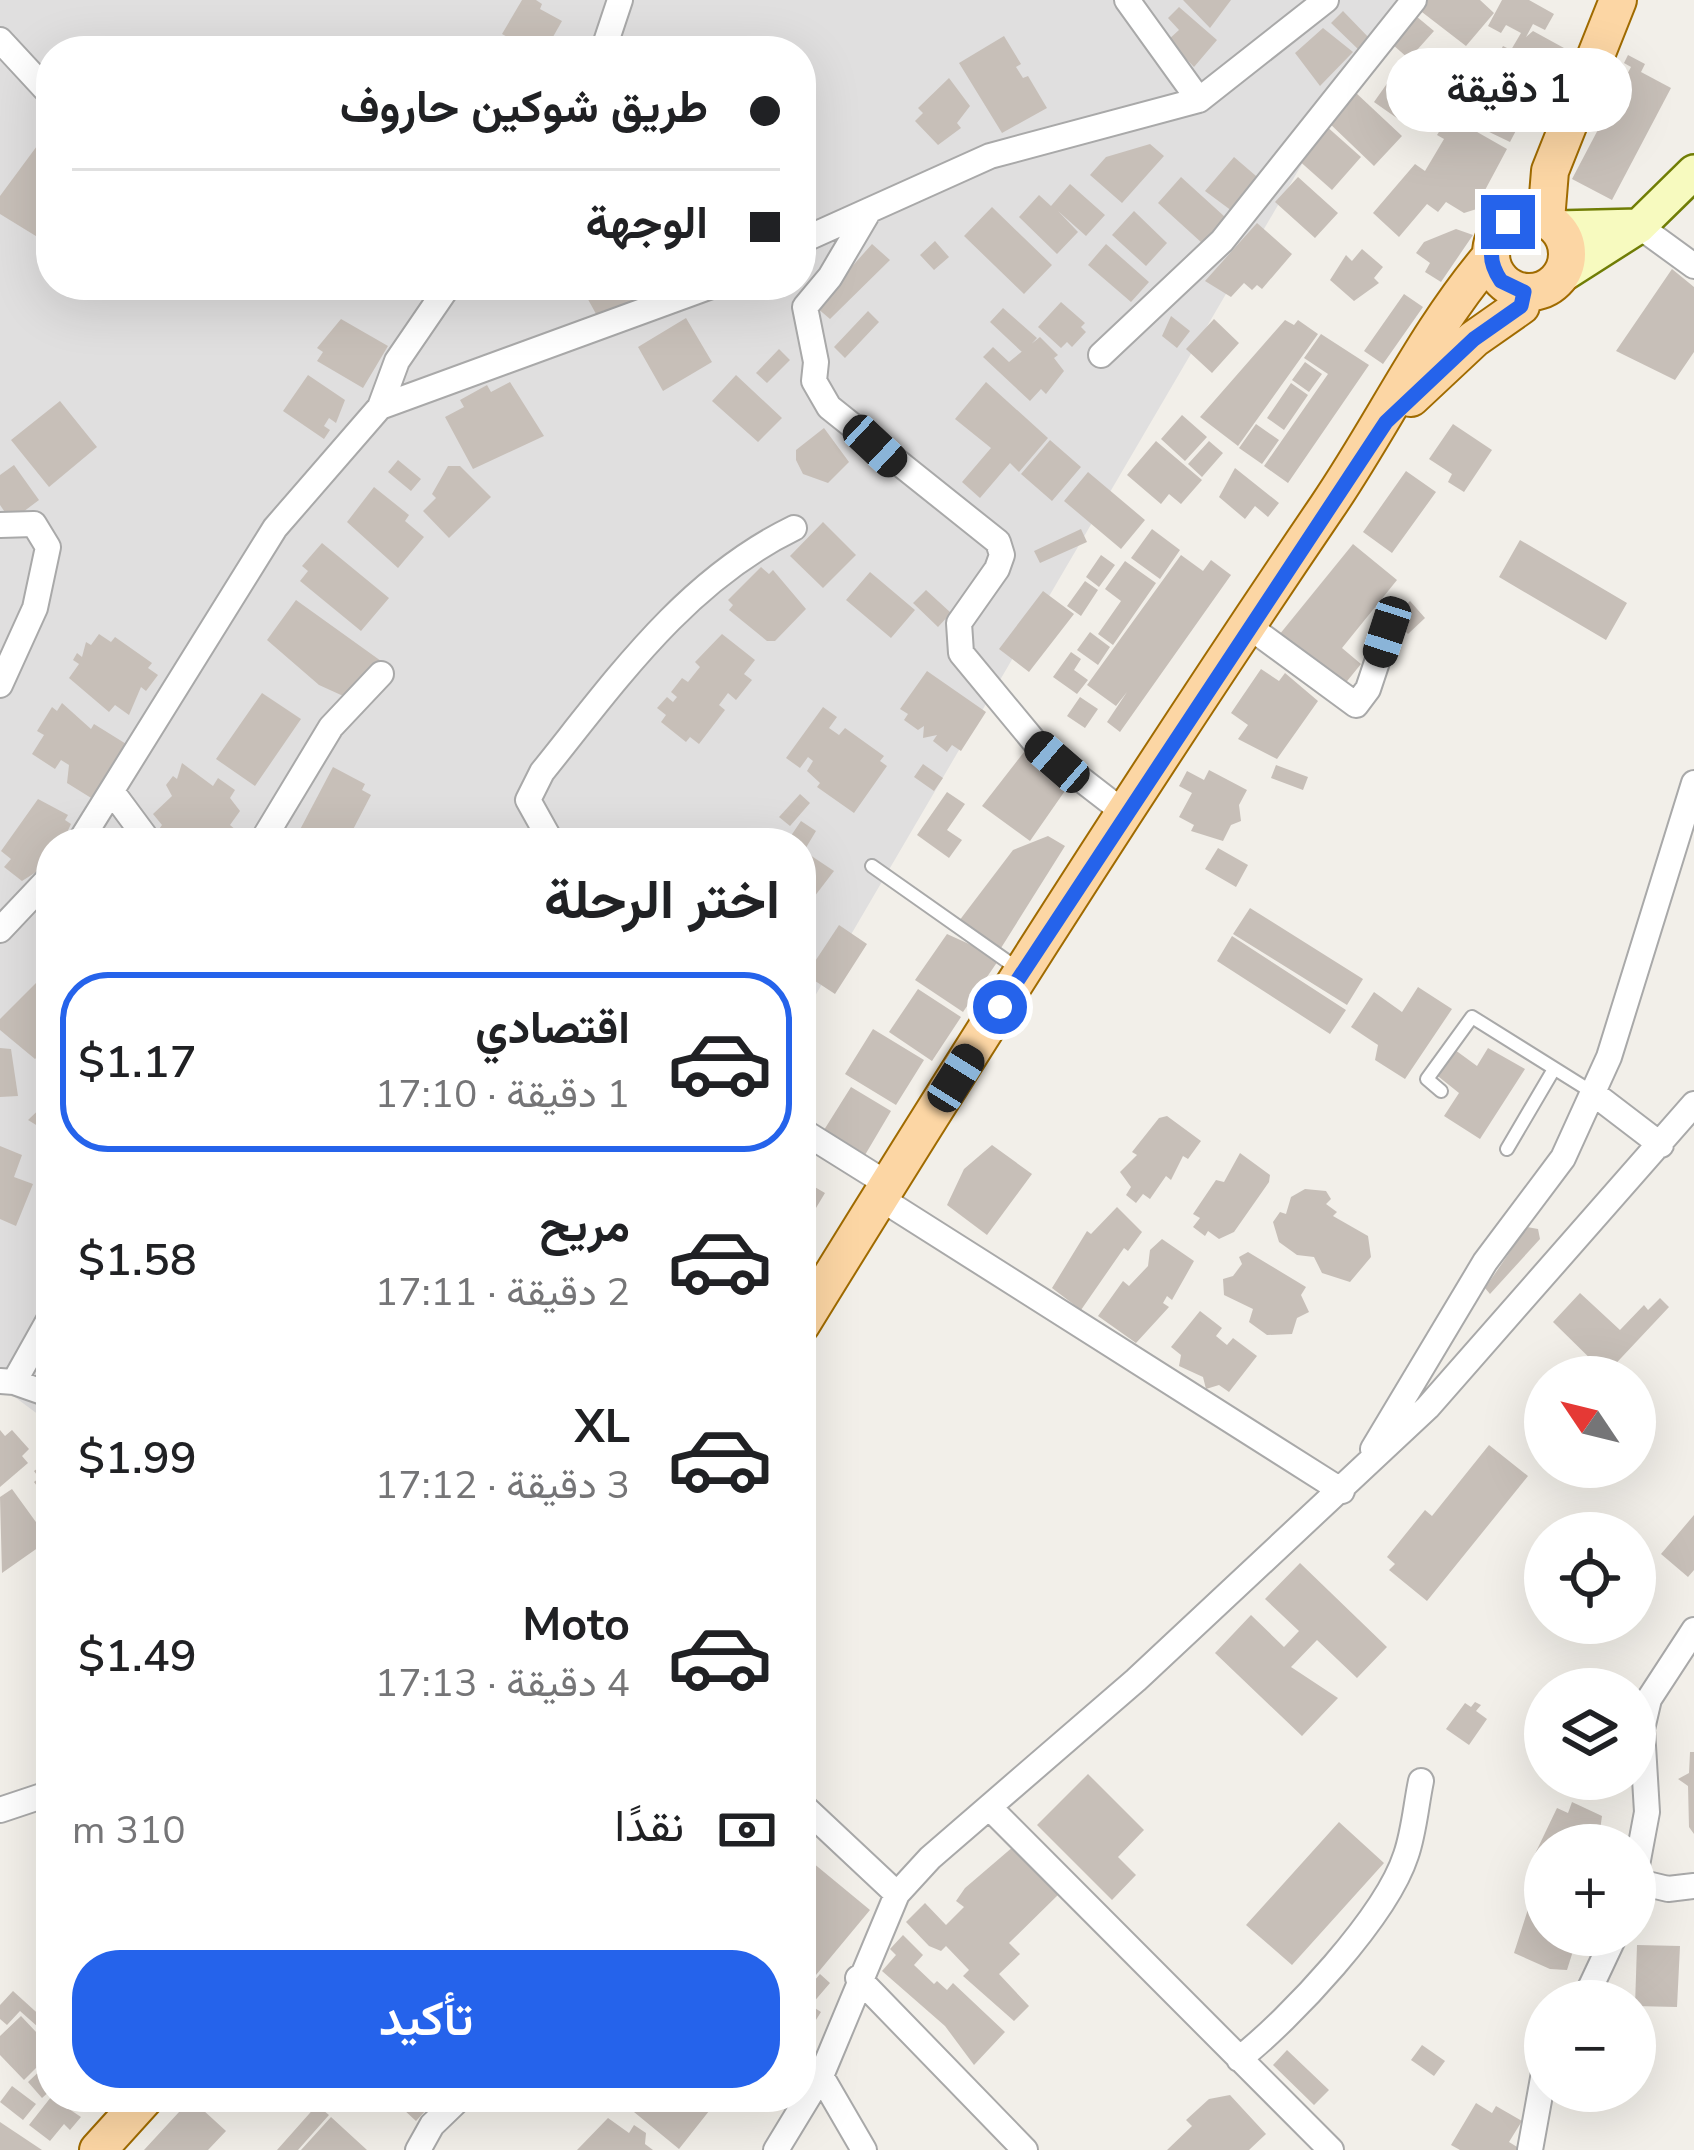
<!DOCTYPE html>
<html lang="ar">
<meta charset="utf-8">
<style>
:root{--surface:#fff;--page:#f6f6f6;--text:#202124;--muted:#757577;--line:#e0e0e0;--accent:#2563eb}
body{margin:0;font-family:"Nunito Sans",Vazirmatn,sans-serif;background:var(--page);color:var(--text);direction:rtl;height:100vh;display:flex;flex-direction:column;font-size:45px;white-space:nowrap}
*{box-sizing:border-box;margin:0}
p{font-size:39px;color:var(--muted)}
.icon{flex:none;width:66px;height:66px;fill:none;stroke:currentColor;stroke-width:2;stroke-linecap:round;stroke-linejoin:round}
.map{position:relative;flex:1;overflow:hidden;direction:ltr}
.side{position:absolute;left:36px;top:828px;width:780px;height:1284px;display:flex;flex-direction:column;background:var(--surface);border-radius:48px;box-shadow:0 12px 48px #0002;direction:rtl}
.side>*{flex:none}
.hud{position:absolute;left:36px;top:36px;width:780px;height:264px;border-radius:48px;box-shadow:0 12px 48px #0002;direction:rtl;display:grid;align-content:center;height:264px;padding:0 36px;background:var(--surface)}
.needle{width:78px;rotate:305deg}
.fabs{position:absolute;left:1524px;top:1356px;display:grid;gap:24px}
.fabs a{display:grid;place-items:center;width:132px;height:132px;border-radius:50%;background:var(--surface);box-shadow:0 12px 48px #0002;font-size:60px}
.end{position:absolute;width:54px;height:54px;margin:-27px;border:15px solid #2563eb;background:#fff;box-shadow:0 0 0 6px #fff}
.from{border-radius:50%}
.bubble{position:absolute;height:84px;border-radius:42px;background:var(--surface);box-shadow:0 12px 48px #0002;font-size:39px;font-weight:600;line-height:84px;text-align:center;direction:rtl}
.car{position:absolute;width:36px;height:72px;margin:-36px -18px;border-radius:15px;box-shadow:0 0 9px 3px #0007;background:linear-gradient(#222 24%,#8ab4d8 0 40%,#222 0 76%,#8ab4d8 0 86%,#222 0)}
.hud b{display:flex;align-items:center;gap:42px;height:114px;font-size:45px}
.hud b+b{border-top:3px solid var(--line)}
.hud i{width:30px;height:30px;background:var(--text)}
ul{padding:0;list-style:none}
li{display:flex;align-items:center;gap:36px;height:180px;margin:0 24px 18px;padding:0 12px;border:6px solid transparent;border-radius:48px}
li div{flex:1}
li b{display:block;font-size:45px}
li em{font-style:normal;font-weight:600}
li.on{border-color:var(--accent)}
li>.icon{width:108px;height:108px;stroke-width:1.5}
h2{padding:0 36px;font-size:54px;line-height:144px}
.pay{display:flex;align-items:center;gap:30px;height:132px;padding:0 36px;font-size:45px}
.pay p{margin-inline-start:auto}
.action{display:flex;gap:24px;margin-top:auto;padding:24px 36px}
.action a{flex:1;height:138px;border-radius:48px;background:var(--accent);color:#fff;font-size:48px;font-weight:600;line-height:138px;text-align:center}
.map>svg:first-child{display:block}
.residential{fill:#e0dfdf;fill-rule:evenodd}
.building{fill:#c7bfb8}
.lines{fill:none;stroke-linecap:round;stroke-linejoin:round}
.service-casing{stroke:#a9a9a9;stroke-width:16}
.minor-casing{stroke:#a9a9a9;stroke-width:28}
.secondary-casing{stroke:#707d05;stroke-width:38}
.primary-casing{stroke:#a06b00;stroke-width:40}
.service{stroke:#fff;stroke-width:12}
.minor{stroke:#fff;stroke-width:24}
.secondary{stroke:#f7fabf;stroke-width:33}
.primary{stroke:#fcd6a4;stroke-width:36}
.route{stroke:#2563eb;stroke-width:15}
</style>
<div class="map">
<svg width="1694" height="2150" viewBox="0 0 1694 2150">
<rect width="100%" height="100%" fill="#f2efe9"/>
<path class="residential" d="M0 0H1398L801 1020V843H51V1424L0 1386ZM51 51H801V285H51Z"/>
<path class="building" d="M522 0H536L542 4 540 9 562 21 545 51H532L502 34Z
M1183 0H1231L1210 28Z
M1426 0H1480L1494 13 1466 46 1418 9Z
M1502 0H1529L1554 14 1545 30 1533 24 1526 37 1533 31 1564 48 1542 90 1494 63 1503 46 1511 50 1521 33 1506 25 1501 33 1488 26Z
M1179 7 1217 40 1194 67 1168 40 1179 30 1168 18Z
M1343 11 1372 41 1361 52 1331 23Z
M1416 16 1434 31 1409 59 1392 44Z
M1323 28 1353 52 1320 86 1295 53Z
M1004 36 1021 64 1016 67 1023 78 1028 76 1047 108 1002 133 959 63Z
M1628 55 1645 64 1641 72 1671 88 1612 200 1572 179 1631 67 1624 63Z
M1486 64 1525 85 1514 105 1532 115 1527 125 1521 121 1510 142 1458 117Z
M1398 68 1425 86 1401 121 1374 102Z
M949 78 970 106 957 123 961 128 938 145 915 121 923 113 918 108Z
M1355 92 1402 136 1374 166 1327 121Z
M1449 116 1507 149 1484 192 1488 196 1483 207 1464 213 1446 202 1438 212 1427 204 1399 237 1373 213 1415 164 1425 171 1444 139 1437 135Z
M1325 125 1361 157 1332 190 1296 158Z
M51 127V231L44 241 0 214V196Z
M1150 144 1164 156 1122 203 1090 175 1106 157Z
M1234 157 1263 182 1236 214 1205 191Z
M1181 177 1225 217 1202 243 1158 203Z
M1298 177 1338 213 1315 238 1275 202Z
M1070 184 1105 215 1086 236 1058 211 1078 232 1057 254 1019 217 1039 195 1051 206Z
M992 207 1052 265 1024 294 964 236Z
M1134 211 1167 243 1146 266 1112 235Z
M1257 223 1292 254 1262 289 1257 285 1252 290 1244 283 1231 297 1205 281Z
M1456 229 1473 235 1441 282 1425 272 1430 263 1416 253 1424 242Z
M935 241 949 257 934 270 920 255Z
M872 244 890 260 830 319 816 307Z
M1106 244 1149 282 1131 302 1088 265Z
M1362 249 1383 267 1374 278 1379 283 1354 301 1330 280 1346 255 1352 261Z
M1672 269 1694 287V352L1675 380 1616 351Z
M580 285H644L648 294 600 321Z
M1404 294 1423 307 1383 364 1364 351Z
M1061 302 1085 323 1081 327 1086 332 1072 347 1067 342 1061 348 1038 327Z
M1003 308 1037 338 1023 353 990 322Z
M868 311 879 322 845 358 834 347Z
M1171 316 1190 331 1177 348 1162 336Z
M686 318 712 362 663 391 638 347Z
M341 319 388 346 363 388 317 361 323 352 317 348Z
M1214 319 1239 343 1212 373 1186 349Z
M1285 320 1294 325 1298 320 1318 334 1238 446 1200 417Z
M1321 334 1369 365 1288 483 1264 466 1328 374 1304 358Z
M1040 337 1058 355 1054 358 1064 371 1046 394 1041 389 1030 401 983 357 993 347 1009 362Z
M779 349 790 360 767 383 756 373Z
M1305 362 1322 374 1309 392 1292 380Z
M308 375 345 400 336 423 329 418 324 426 330 430 324 439 283 411Z
M736 375 782 418 758 442 712 401Z
M510 382 544 436 473 469 445 417 464 407 460 400 487 385 491 392Z
M986 382 1048 438 1019 472 1010 463 980 498 962 482 991 448 955 419Z
M1291 383 1308 395 1284 430 1267 418Z
M60 401 97 447 49 487 11 440Z
M1182 415 1207 437 1185 461 1161 439Z
M1256 424 1279 440 1262 464 1239 448Z
M1453 424 1492 450 1464 492 1448 482 1452 474 1429 459Z
M824 428 849 462 828 483 803 474 796 460V450Z
M1050 440 1081 467 1052 501 1021 474Z
M1156 441 1202 480 1181 504 1169 494 1161 504 1127 475Z
M1209 441 1223 453 1202 477 1188 464Z
M398 460 421 479 411 491 388 472Z
M14 465 39 500 11 521 0 505V475Z
M448 466H460L491 497 449 538 423 511 436 498 432 494Z
M1235 468 1279 503 1268 517 1255 506 1245 519 1219 497Z
M1406 471 1436 492 1392 553 1363 532Z
M1088 472 1145 520 1121 549 1064 501Z
M374 487 409 515 405 521 424 537 398 568 347 522Z
M823 522 856 555 823 588 790 556Z
M1081 529 1087 542 1040 563 1034 551Z
M1152 529 1180 550 1160 579 1131 558Z
M1520 540 1627 603 1606 640 1499 577Z
M322 543 389 598 361 631 300 581 308 571 302 566Z
M1353 544 1397 580 1342 648 1361 664 1339 691 1275 640Z
M1101 555 1115 565 1099 587 1086 577Z
M1181 555 1203 571 1211 560 1231 575 1120 732 1107 722 1127 692 1116 706 1087 685Z
M1125 561 1156 583 1113 645 1098 634 1121 601 1105 589Z
M761 567 769 574 773 570 806 609 775 641H767L729 610 733 605 728 600Z
M870 572 915 610 891 638 846 600Z
M1085 581 1098 590 1081 616 1067 606Z
M926 590 951 613 938 627 913 603Z
M1043 591 1074 614 1029 672 999 649Z
M296 600 381 661 352 700 319 685 267 640Z
M1410 601 1425 618 1408 634 1392 618Z
M1090 632 1110 647 1098 665 1077 650Z
M99 634 111 642 115 637 152 663 148 668 158 675 146 691 141 687 129 715 115 705 109 712 69 678 79 664 73 660 77 653 82 657 86 642 91 645Z
M722 634 755 660 744 674 752 680 736 700 728 693 719 705 725 710 699 744 690 737 686 742 661 722 666 715 657 708 667 697 673 702 677 697 671 692 682 678 688 682 700 667 695 662Z
M1071 652 1081 659 1074 670 1088 680 1077 694 1053 677Z
M1261 669 1279 681 1285 673 1318 701 1277 759 1238 739 1248 725 1231 713Z
M927 671 986 712 961 751 952 745 947 752 933 741 937 735 923 738 924 726 918 730 904 720 908 714 900 709Z
M262 693 301 719 255 786 216 759Z
M1080 697 1098 709 1085 728 1067 716Z
M62 703 91 729 94 724 131 747 96 801 67 783 69 765 61 760 55 769 32 754 44 735 37 731 52 707 57 711Z
M823 707 837 717 829 728 839 735 845 728 884 756 880 761 887 766 854 813 817 787 820 783 807 771 813 761 808 757 800 768 786 758Z
M1024 752 1069 785 1030 841 982 806Z
M182 763 213 786 218 778 235 790 230 798 240 811 230 825 237 831 228 843H172L157 832 162 825 153 814 172 796 166 785 173 776 177 779Z
M923 764 943 778 934 791 914 777Z
M1276 765 1308 777 1303 790 1271 778Z
M333 767 365 784 362 790 371 795 346 843H298L294 841Z
M1209 770 1247 790 1239 805 1241 821 1231 825 1223 841 1191 831 1194 825 1179 817 1192 793 1179 786 1187 771 1204 780Z
M947 792 965 804 947 830 962 840 949 858 917 835Z
M800 794 810 803 790 826 779 817Z
M38 799 68 815 65 820 71 824 62 843H51L44 867 22 881 4 867 11 859 1 851Z
M801 821 816 831 804 851 834 871 801 914V843H786Z
M1048 836 1065 846 1001 948 959 921 1013 850Z
M1218 848 1248 865 1236 887 1205 869Z
M1250 908 1363 979 1347 1005 1233 934Z
M839 925 867 944 835 994 806 975Z
M947 934 1000 958 963 1012 915 980Z
M1232 936 1346 1010 1330 1034 1217 961Z
M42 977 51 986V1057L44 1050 35 1059 0 1030V1019Z
M1418 987 1452 1009 1405 1079 1375 1060 1378 1045 1351 1027 1374 992 1402 1012Z
M918 989 961 1017 932 1061 889 1032Z
M873 1029 924 1060 896 1105 845 1074Z
M1451 1047 1477 1066 1488 1048 1525 1069 1480 1139 1444 1116 1459 1093 1434 1073Z
M0 1048 11 1049 18 1096 0 1097Z
M851 1087 891 1111 865 1155 824 1130Z
M51 1098V1123L46 1131 28 1120Z
M1167 1116 1201 1141 1188 1159 1183 1156 1171 1180 1166 1176 1150 1199 1143 1194 1136 1203 1126 1195 1131 1187 1120 1172 1137 1155 1132 1152 1159 1118Z
M992 1145 1032 1174 987 1235 947 1205 964 1169Z
M0 1146 22 1155 14 1177 33 1184 16 1226 0 1219Z
M1240 1153 1270 1175 1269 1182 1234 1232 1219 1239 1208 1231 1205 1236 1193 1227 1200 1218 1193 1214 1216 1180 1224 1182Z
M801 1179 825 1193 801 1233Z
M1305 1189 1326 1191 1331 1199 1326 1204 1337 1212 1333 1216 1368 1236 1371 1257 1350 1282 1322 1273 1314 1257 1297 1255 1279 1242 1273 1222 1280 1212 1286 1214 1291 1197Z
M1117 1207 1142 1232 1128 1251 1124 1248 1081 1310 1052 1288 1087 1231 1091 1234Z
M1527 1227 1538 1229 1540 1239 1490 1294 1485 1288Z
M1162 1239 1194 1261 1172 1300 1167 1296 1163 1303 1169 1307 1136 1343 1098 1316 1123 1281 1129 1286 1148 1266 1150 1250Z
M1248 1252 1306 1287 1301 1295 1309 1312 1297 1318 1292 1334 1267 1335 1249 1322 1253 1309 1224 1295 1223 1279 1233 1276 1242 1264 1239 1257Z
M1580 1293 1620 1330 1644 1305 1648 1310 1660 1298 1669 1307 1606 1374 1553 1322Z
M1200 1311 1222 1328 1216 1336 1227 1345 1233 1338 1257 1356 1229 1392 1219 1385 1206 1389 1203 1377 1179 1366 1181 1355 1171 1347Z
M0 1430 5 1436 12 1430 29 1449 22 1456 28 1463 0 1487Z
M1489 1445 1528 1476 1427 1601 1389 1570 1395 1564 1387 1557 1425 1510 1432 1516Z
M51 1459V1505L34 1482 39 1478 34 1471Z
M12 1489 49 1540 2 1573 0 1497Z
M1694 1515V1570L1688 1577 1661 1554Z
M1300 1563 1387 1647 1357 1678 1317 1640 1291 1667 1338 1698 1302 1736 1215 1653 1251 1615 1284 1647 1299 1631 1265 1599Z
M1475 1702 1481 1705 1476 1711 1487 1719 1469 1745 1446 1729 1465 1703 1471 1707Z
M1690 1752H1694V1834L1689 1827 1688 1786 1678 1779 1689 1773Z
M1088 1774 1144 1830 1118 1857 1136 1875 1112 1900 1037 1825Z
M1572 1802 1602 1816 1598 1845H1545V1862L1533 1858 1557 1808 1568 1813Z
M1339 1822 1384 1863 1292 1965 1246 1925Z
M1014 1846 1060 1893 1009 1943 1020 1954 999 1974 1029 2006 1014 2021 963 1976 969 1970 946 1946 941 1951 929 1946 906 1922 925 1903 946 1925 964 1907 956 1901 965 1888Z
M801 1853 870 1910 801 1993Z
M1529 1906 1545 1912V1935H1578L1567 1970 1550 1969 1514 1953Z
M903 1935 923 1955 914 1965 934 1984 937 1981 947 1990 953 1983 1005 2032 974 2065 945 2026 882 1971 896 1955 890 1949Z
M1637 1945 1680 1946 1677 2007 1635 2006Z
M820 1974 830 1983 812 2004 802 1995Z
M13 1991 45 2020 38 2027 20 2011 7 2025 0 2019V2005Z
M801 1999 821 2012 809 2031 801 2026Z
M21 2016 37 2033 47 2023 51 2028V2053L24 2080 0 2055V2036Z
M1422 2045 1445 2061 1434 2076 1411 2060Z
M1287 2050 1329 2090 1314 2105 1273 2065Z
M46 2065 51 2090 42 2098 28 2082Z
M12 2086 36 2104 23 2120 0 2102Z
M1230 2095 1266 2134 1249 2150H1167L1192 2126 1186 2120 1209 2099Z
M51 2097 81 2117 70 2130 64 2124 50 2141 29 2125Z
M390 2097H438L416 2121Z
M646 2097H702L713 2106 679 2149 634 2112Z
M191 2099 226 2131 208 2150H144Z
M1476 2103 1492 2113 1496 2106 1522 2121 1509 2142 1522 2150H1460L1451 2145Z
M317 2105 329 2115 298 2150H277Z
M331 2117 367 2150H301Z
M608 2118 629 2133 634 2125 646 2133 645 2144 653 2150H577Z
M0 2122 42 2150H0Z"/>
<g class="lines">
<g class="service-casing">
<path id="service" d="M872 866 1021 971
M1441 1091 1427 1079 1472 1017 1592 1092
M1507 1149 1554 1069"/>
</g>
<g class="minor-casing">
<path id="minor" d="M1127 0 1199 100
M0 40 51 95
M603 51 620 0
M869 211 830 277 805 307 816 362 814 381 829 407 998 542 1002 555 997 569 959 623 961 653 1038 746 1126 814
M1639 226 1694 266
M801 241 990 156 1199 100 1326 0
M1101 355 1222 241 1414 0
M380 407 397 361 449 285
M0 525 34 524 48 547 35 608 0 685
M1247 625 1356 705 1368 689 1387 632
M113 793 150 843
M79 843 275 528 380 407 714 285
M261 843 331 727 381 674
M552 843 528 800 542 772C616 680 685 581 794 528
M0 930 51 876
M1593 1093 1661 1145
M801 1130 889 1185
M880 1198 1342 1491
M0 1381 14 1382 51 1316
M14 1382 51 1395
M1373 1449 1485 1262 1563 1158 1609 1057 1694 783
M801 1804 897 1894
M990 1808 1331 2150
M0 1810 51 1793
M1635 1876 1647 1812 1642 1729 1649 1699 1694 1630
M1635 1881 1668 1889 1694 1886
M858 1978 1025 2150
M1584 2001 1615 1935
M1239 2059C1290 2019 1386 1917 1406 1855 1414 1832 1416 1805 1421 1781
M821 2076 864 2150
M418 2150 432 2125 461 2097
M776 2150 821 2076 897 1894 930 1858 1136 1680 1428 1407 1694 1104
M1530 2150 1545 2067"/>
</g>
<g class="secondary-casing">
<path id="secondary" d="M1557 228 1639 226
M1559 277 1639 226 1694 172"/>
</g>
<g class="primary-casing">
<path id="primary" d="M1491 254a38 38 0 1 1 76 0a38 38 0 1 1-76 0Z
M1546 220 1550 171 1618 0
M1411 398 1474 339 1521 306 1524 292
M801 1325C971 1049 1145 775 1327 507 1383 425 1426 332 1490 257
M98 2150 146 2097"/>
</g>
<use href="#service" class="service"/>
<use href="#minor" class="minor"/>
<use href="#secondary" class="secondary"/>
<use href="#primary" class="primary"/>
</g>
<g class="lines">
<path class="route" d="M1000 1007 1386 422 1474 339 1521 306 1524 292 1501 281C1486 259 1489 240 1508 222"/>
</g>
</svg>
<div class="fabs">
<a><svg class="needle" viewBox="-14 -14 28 28"><path d="M0-13l5 13h-10z" fill="#e53935"/><path d="M0 13l5-13h-10z" fill="#757577"/></svg></a>
<a><svg class="icon" aria-label="locate" viewBox="0 0 24 24"><circle cx="12" cy="12" r="6"/><path d="M12 2v4M12 18v4M2 12h4M18 12h4"/></svg></a>
<a><svg class="icon" aria-label="layers" viewBox="0 0 24 24"><path d="M12 4l9 5-9 5-9-5zM3 14l9 5 9-5"/></svg></a>
<a>+</a>
<a>−</a>
</div>
<i class="end from" style="left:1000px;top:1007px"></i>
<i class="end" style="left:1508px;top:222px"></i>
<div class="bubble" style="left:1386px;top:48px;width:246px">1 دقيقة</div>
<i class="car" style="left:875px;top:446px;rotate:133deg"></i>
<i class="car" style="left:1387px;top:632px;rotate:198deg"></i>
<i class="car" style="left:1057px;top:762px;rotate:311deg"></i>
<i class="car" style="left:956px;top:1078px;rotate:32deg"></i>
<div class="hud">
<b><i class="from"></i>طريق شوكين حاروف</b>
<b><i></i>الوجهة</b>
</div>
<section class="side">
<h2>اختر الرحلة</h2>
<ul>
<li class="on"><svg class="icon" aria-label="car" viewBox="0 0 24 24"><path d="M5 17H2v-5l4-1 3-4h7l3 4 3 1v5h-3M9 17h6M6 11h13"/><circle cx="7" cy="17" r="2"/><circle cx="17" cy="17" r="2"/></svg><div><b>اقتصادي</b><p>1 دقيقة · 17:10</p></div><em>$1.17</em></li>
<li><svg class="icon" aria-label="car" viewBox="0 0 24 24"><path d="M5 17H2v-5l4-1 3-4h7l3 4 3 1v5h-3M9 17h6M6 11h13"/><circle cx="7" cy="17" r="2"/><circle cx="17" cy="17" r="2"/></svg><div><b>مريح</b><p>2 دقيقة · 17:11</p></div><em>$1.58</em></li>
<li><svg class="icon" aria-label="car" viewBox="0 0 24 24"><path d="M5 17H2v-5l4-1 3-4h7l3 4 3 1v5h-3M9 17h6M6 11h13"/><circle cx="7" cy="17" r="2"/><circle cx="17" cy="17" r="2"/></svg><div><b>XL</b><p>3 دقيقة · 17:12</p></div><em>$1.99</em></li>
<li><svg class="icon" aria-label="car" viewBox="0 0 24 24"><path d="M5 17H2v-5l4-1 3-4h7l3 4 3 1v5h-3M9 17h6M6 11h13"/><circle cx="7" cy="17" r="2"/><circle cx="17" cy="17" r="2"/></svg><div><b>Moto</b><p>4 دقيقة · 17:13</p></div><em>$1.49</em></li>
</ul>
<div class="pay"><svg class="icon" aria-label="cash" viewBox="0 0 24 24"><path d="M3 7h18v10H3z"/><circle cx="12" cy="12" r="2"/></svg>نقدًا<p>310 m</p></div>
<div class="action"><a>تأكيد</a></div>
</section>
</div>
